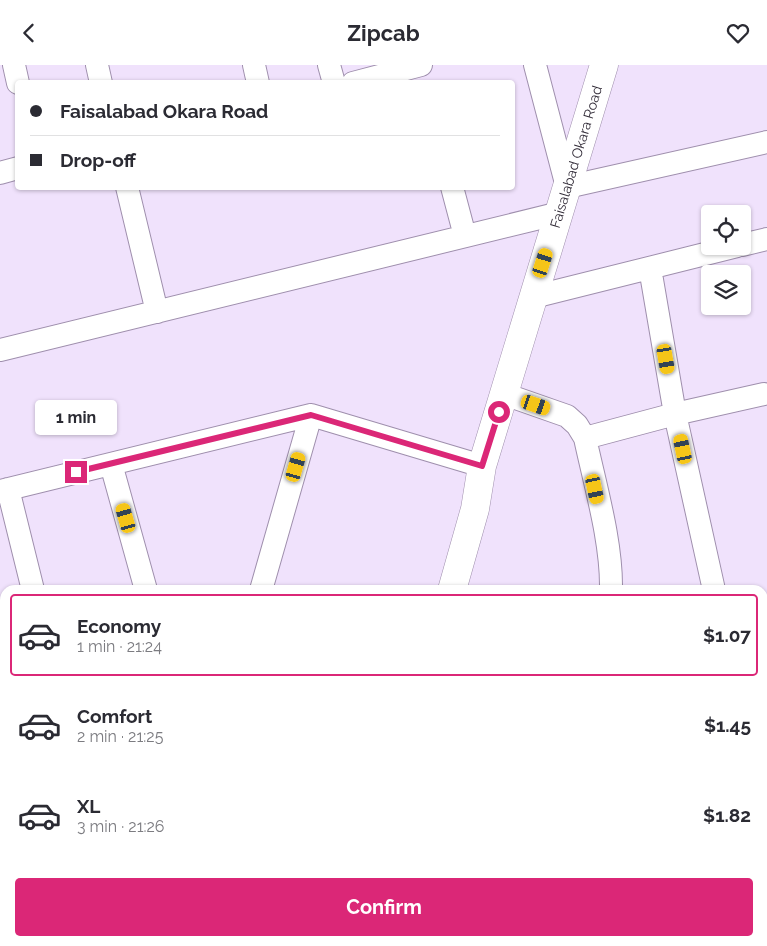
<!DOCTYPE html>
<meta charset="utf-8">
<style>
:root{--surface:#fff;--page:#f2f2f3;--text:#2b2b33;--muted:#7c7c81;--line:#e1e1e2;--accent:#db2777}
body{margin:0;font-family:Raleway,sans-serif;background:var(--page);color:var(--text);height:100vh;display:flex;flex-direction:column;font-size:19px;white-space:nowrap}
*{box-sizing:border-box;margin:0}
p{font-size:16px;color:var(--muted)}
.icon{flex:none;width:28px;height:28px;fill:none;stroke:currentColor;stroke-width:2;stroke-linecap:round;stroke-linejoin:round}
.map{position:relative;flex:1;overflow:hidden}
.drawer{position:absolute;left:0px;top:520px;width:768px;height:361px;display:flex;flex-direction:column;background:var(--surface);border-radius:15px 15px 0 0;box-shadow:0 1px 4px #0004}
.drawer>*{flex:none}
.banner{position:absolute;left:15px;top:15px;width:500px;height:110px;border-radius:5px;box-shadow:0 1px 4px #0004;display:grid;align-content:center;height:110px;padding:0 15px;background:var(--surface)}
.controls{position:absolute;left:701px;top:140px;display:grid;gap:10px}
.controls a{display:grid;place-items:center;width:50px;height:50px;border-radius:5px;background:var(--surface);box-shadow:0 1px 4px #0004;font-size:25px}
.end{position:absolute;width:22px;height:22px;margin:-11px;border:6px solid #db2777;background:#fff;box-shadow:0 0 0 2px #fff}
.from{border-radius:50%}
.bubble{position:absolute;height:35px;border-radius:5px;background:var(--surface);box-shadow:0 1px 4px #0004;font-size:16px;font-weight:700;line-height:35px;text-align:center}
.car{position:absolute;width:15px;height:30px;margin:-15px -8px;border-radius:6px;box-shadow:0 0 4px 1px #0007;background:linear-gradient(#f5c518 24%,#345 0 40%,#f5c518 0 76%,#345 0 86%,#f5c518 0)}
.banner b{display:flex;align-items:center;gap:18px;height:48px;font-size:19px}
.banner b+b{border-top:1px solid var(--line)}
.banner i{width:12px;height:12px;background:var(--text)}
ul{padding:9px 0 0;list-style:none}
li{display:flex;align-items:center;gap:15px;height:82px;margin:0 10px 8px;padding:0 5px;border:2px solid transparent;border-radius:5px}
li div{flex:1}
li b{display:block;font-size:19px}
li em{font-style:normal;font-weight:700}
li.selected{border-color:var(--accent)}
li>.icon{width:45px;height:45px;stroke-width:1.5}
.primary-button{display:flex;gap:10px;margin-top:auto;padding:10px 15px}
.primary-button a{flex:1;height:58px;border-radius:5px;background:var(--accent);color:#fff;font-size:20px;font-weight:700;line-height:58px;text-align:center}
header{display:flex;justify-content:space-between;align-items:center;height:65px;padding:0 15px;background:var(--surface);font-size:22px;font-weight:700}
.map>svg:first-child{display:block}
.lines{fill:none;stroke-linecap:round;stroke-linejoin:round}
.minor-casing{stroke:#9f8fad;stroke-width:24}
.major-casing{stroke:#9f8fad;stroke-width:29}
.minor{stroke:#fff;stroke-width:22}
.major{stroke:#fff;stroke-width:28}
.route{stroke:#db2777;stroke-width:6}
.labels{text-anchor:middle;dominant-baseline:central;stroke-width:4.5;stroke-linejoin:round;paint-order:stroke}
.street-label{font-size:14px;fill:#302a36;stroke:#fff}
</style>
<header><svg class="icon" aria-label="back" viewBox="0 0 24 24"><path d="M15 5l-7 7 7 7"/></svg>Zipcab<svg class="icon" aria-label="heart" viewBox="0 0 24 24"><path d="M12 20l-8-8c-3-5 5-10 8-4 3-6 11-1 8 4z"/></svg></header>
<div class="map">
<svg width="767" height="881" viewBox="0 0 767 881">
<rect width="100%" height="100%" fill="#f0e2fc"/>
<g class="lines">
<g class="minor-casing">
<path id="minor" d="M14 0 18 18
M97 0 101 18
M254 0 258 18
M329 0 334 18
M535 0 567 122 767 77
M353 18 421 0
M0 108 18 103
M127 122 157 247
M452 122 465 171
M742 180 767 174
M650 203 675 349 714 525
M533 232 737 181
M0 285 560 148
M504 329 567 351 577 360 585 373C595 420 612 477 611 525
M585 373 675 349 764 329
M111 399 146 525
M8 424 33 525
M0 426 311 350 482 401
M261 525 311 350
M0 618 5 617
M765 757 767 767
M0 804 5 803
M762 865 767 864
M695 881 715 876"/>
</g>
<g class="major-casing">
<g id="major">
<path id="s1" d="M452 525 475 444 482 401 604 0"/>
<path d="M323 881 325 876"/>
<path d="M346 881 348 876"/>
</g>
</g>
<use href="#minor" class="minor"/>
<use href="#major" class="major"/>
</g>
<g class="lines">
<path class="route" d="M76 407 311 350 482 401 499 347"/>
</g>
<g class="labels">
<g class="street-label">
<text stroke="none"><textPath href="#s1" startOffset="451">Faisalabad Okara Road</textPath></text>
</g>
</g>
</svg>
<div class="controls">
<a><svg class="icon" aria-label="locate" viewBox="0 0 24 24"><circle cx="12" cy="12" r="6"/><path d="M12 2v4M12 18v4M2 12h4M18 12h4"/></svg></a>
<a><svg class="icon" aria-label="layers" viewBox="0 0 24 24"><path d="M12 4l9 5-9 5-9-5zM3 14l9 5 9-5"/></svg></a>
</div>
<i class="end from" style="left:499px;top:347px"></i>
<i class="end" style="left:76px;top:407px"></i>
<div class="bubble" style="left:35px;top:335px;width:82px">1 min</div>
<i class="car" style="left:543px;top:198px;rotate:18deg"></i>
<i class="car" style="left:666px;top:294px;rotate:170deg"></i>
<i class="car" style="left:536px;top:340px;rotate:109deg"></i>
<i class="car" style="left:683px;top:384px;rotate:348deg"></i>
<i class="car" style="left:296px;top:402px;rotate:16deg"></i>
<i class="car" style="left:595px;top:424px;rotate:168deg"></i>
<i class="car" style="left:126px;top:453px;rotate:344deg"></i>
<div class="banner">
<b><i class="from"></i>Faisalabad Okara Road</b>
<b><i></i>Drop-off</b>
</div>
<section class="drawer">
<ul>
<li class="selected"><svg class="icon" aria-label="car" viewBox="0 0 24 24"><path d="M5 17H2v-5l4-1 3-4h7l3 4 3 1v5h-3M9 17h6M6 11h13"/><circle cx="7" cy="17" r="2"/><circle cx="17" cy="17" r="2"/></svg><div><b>Economy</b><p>1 min · 21:24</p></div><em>$1.07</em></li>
<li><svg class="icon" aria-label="car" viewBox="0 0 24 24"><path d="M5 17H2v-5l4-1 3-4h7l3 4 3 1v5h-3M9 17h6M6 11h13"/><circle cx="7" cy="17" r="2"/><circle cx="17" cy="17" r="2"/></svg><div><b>Comfort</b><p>2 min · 21:25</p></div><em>$1.45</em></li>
<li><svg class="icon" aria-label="car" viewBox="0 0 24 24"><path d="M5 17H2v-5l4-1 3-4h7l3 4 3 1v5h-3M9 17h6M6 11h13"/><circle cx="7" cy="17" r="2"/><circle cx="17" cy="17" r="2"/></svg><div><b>XL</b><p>3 min · 21:26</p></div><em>$1.82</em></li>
</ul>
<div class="primary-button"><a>Confirm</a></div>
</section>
</div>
